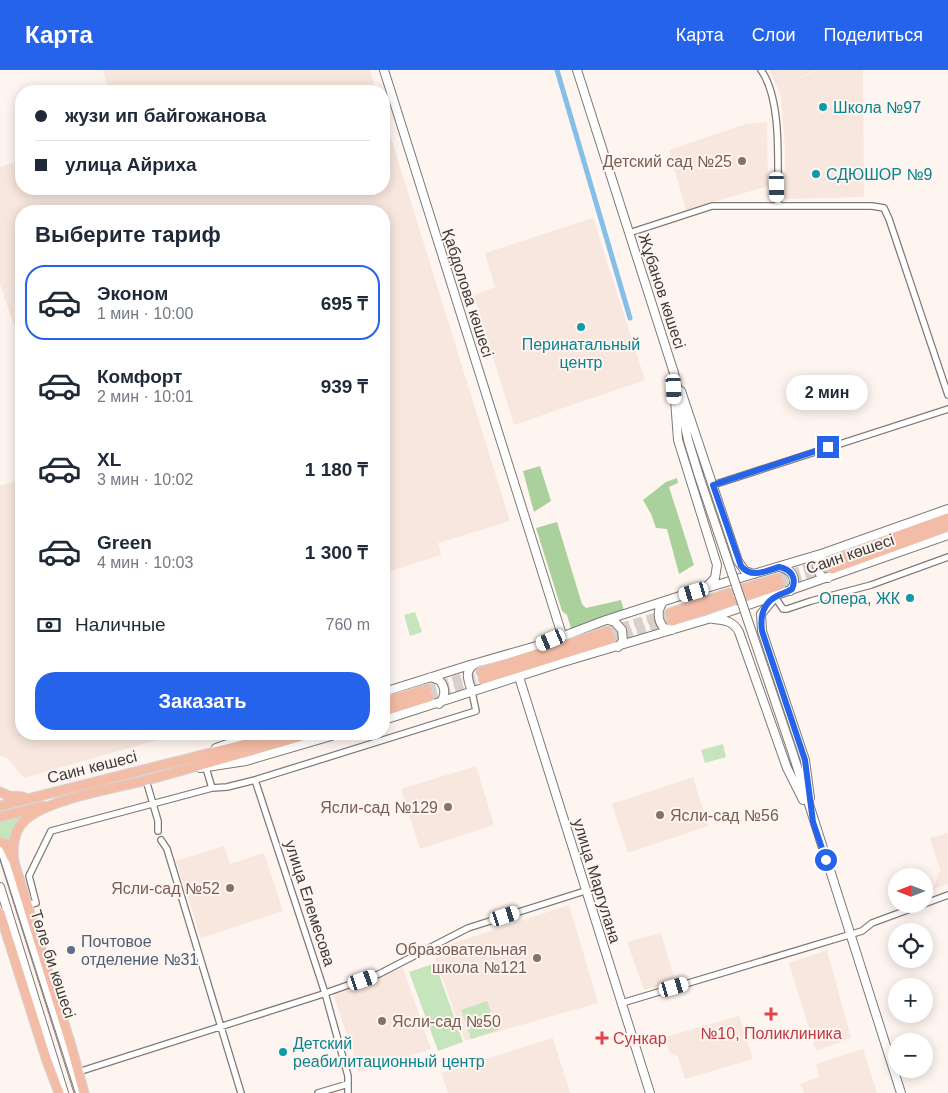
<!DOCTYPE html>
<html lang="ru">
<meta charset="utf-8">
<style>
:root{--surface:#fff;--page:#f6f6f7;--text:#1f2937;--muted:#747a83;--line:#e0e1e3;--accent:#2563eb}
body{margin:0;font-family:Arial,sans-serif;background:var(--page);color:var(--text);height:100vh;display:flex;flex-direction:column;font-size:19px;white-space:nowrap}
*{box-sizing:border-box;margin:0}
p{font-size:16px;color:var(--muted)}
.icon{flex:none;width:28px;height:28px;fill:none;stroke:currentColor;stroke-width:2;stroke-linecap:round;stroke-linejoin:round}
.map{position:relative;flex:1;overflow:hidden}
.sheet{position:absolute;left:15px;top:135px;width:375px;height:535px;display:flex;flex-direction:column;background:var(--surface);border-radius:20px;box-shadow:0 2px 12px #0003}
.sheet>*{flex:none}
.guide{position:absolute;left:15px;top:15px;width:375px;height:110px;border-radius:20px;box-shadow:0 2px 12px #0003;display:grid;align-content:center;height:110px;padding:0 20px;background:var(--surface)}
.needle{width:32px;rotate:270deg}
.controls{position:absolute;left:888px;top:798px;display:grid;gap:10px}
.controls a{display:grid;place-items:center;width:45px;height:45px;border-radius:50%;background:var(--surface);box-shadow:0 2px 12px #0003;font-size:25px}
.end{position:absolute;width:22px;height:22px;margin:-11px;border:6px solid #2563eb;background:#fff;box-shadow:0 0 0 2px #fff}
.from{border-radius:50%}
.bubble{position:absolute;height:35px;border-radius:18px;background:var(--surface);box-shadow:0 2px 12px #0003;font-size:16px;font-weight:800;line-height:35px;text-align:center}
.car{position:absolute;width:15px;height:30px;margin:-15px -8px;border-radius:6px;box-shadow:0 0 4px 1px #0007;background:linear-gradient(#fff 24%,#345 0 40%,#fff 0 76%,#345 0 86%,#fff 0)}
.guide b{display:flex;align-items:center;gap:18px;height:48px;font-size:19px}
.guide b+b{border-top:1px solid var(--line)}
.guide i{width:12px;height:12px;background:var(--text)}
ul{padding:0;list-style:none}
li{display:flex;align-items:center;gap:15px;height:75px;margin:0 10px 8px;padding:0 10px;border:2px solid transparent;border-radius:20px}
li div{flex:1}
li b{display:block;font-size:19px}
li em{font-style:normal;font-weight:800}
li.selected{border-color:var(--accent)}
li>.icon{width:45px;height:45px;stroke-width:1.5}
h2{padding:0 20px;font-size:22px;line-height:60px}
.pay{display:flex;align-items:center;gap:12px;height:55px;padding:0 20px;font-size:19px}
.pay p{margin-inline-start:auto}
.cta{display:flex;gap:10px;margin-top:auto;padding:10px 20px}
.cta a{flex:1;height:58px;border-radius:20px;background:var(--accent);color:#fff;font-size:20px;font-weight:800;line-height:58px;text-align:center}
header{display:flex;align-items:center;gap:30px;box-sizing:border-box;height:70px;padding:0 25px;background:var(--accent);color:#fff}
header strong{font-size:24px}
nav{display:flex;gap:28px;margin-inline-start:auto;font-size:18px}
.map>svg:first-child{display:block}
.built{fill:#f7e7de}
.green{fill:#c7e5bd}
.forest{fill:#aad19c}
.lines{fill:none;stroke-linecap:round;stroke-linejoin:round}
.canal{stroke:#85bfe7;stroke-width:5}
.primary-tunnel{stroke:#d8d0cb;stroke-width:9;stroke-dasharray:9 4.5;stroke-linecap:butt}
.street-casing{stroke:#807974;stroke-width:8}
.secondary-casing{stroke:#807974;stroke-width:10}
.primary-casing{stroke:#d5d4d3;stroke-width:11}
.street{stroke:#fff;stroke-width:5.5}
.secondary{stroke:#fff;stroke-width:8}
.primary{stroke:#f3bca6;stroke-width:9}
.tram{stroke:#847f7c;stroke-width:1}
.secondary-bridge-casing{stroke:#807974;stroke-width:10;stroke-linecap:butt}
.secondary-bridge{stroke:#fff;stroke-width:8}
.route{stroke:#2563eb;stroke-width:6}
.culture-dot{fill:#0f9aa8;stroke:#fef5f0;stroke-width:2}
.education-dot{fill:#8d6e63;stroke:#fef5f0;stroke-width:2}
.service-dot{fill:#5c6f8a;stroke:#fef5f0;stroke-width:2}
.health-dot{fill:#e0444e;stroke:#fef5f0;stroke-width:2}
.labels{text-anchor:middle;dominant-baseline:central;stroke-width:4;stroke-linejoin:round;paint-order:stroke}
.culture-label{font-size:16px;fill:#0d838f;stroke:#fef5f0;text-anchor:start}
.education-label{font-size:16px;fill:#785e54;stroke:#fef5f0;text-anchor:end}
.street-label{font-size:16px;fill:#3e3b39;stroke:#fef5f0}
.service-label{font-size:16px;fill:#4e5e75;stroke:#fef5f0;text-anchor:start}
.health-label{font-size:16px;fill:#be3a42;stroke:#fef5f0}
</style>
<header>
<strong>Карта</strong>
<nav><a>Карта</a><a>Слои</a><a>Поделиться</a></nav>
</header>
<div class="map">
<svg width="948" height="1023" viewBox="0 0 948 1023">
<rect width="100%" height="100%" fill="#fef5f0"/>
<path class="built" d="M103 0H370L376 21H109Z
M769 0H815L778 19Z
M817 0H863L864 127 785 129V77L781 27 778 19Z
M384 45 510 451 438 473 441 485 384 503V141H21V277L0 214V97L21 90V119H384Z
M767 52 768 116 686 140 669 80 746 54Z
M593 148 645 310 514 355 474 225 495 217 485 183Z
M21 409V664H178L24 708 7 688 0 685V416Z
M476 696 494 755 420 779 401 719Z
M693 707 708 756 628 783 612 734Z
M948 763V814L933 819 940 800 930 768Z
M224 776 230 794 264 783 283 841 201 868 176 791Z
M569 835 598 933 465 971 432 880Z
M661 863 675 911 644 920 627 872Z
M827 880 851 968 816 981 789 893Z
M403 898 431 979 359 1002 333 923Z
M739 946 753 989 685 1009 678 987 670 983 665 967Z
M553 968 570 1023H448L441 1003Z
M863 979 877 1023H804L800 1014 819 1007 816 994Z"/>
<path class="green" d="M415 542 422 562 410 566 404 545Z
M723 674 726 687 705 693 701 680Z
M29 744 10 777 0 769V751Z
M435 893 463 972 438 981 409 902Z
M487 931 491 942 465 951 461 940Z
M493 945 498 960 471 969 466 954Z"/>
<path class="forest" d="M540 396 551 431 534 442 523 401Z
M677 408 678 413 669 417 694 495 679 504 667 459 656 458 651 444 643 430 666 412Z
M557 452 582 534 586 538 621 530 624 541 575 558H571L567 545 562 541 536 458Z"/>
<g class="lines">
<path class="canal" d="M557 0 630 248"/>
<path class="primary-tunnel" d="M778 508 830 491
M780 515 832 499
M608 561 670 543
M611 569 672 551
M427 619 481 602
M429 627 483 609"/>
<g class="street-casing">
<path id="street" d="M761 0C783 31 777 97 778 135
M629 163 712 136H872L884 138 889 149 948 325
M713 415 948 339
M775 527 783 539H787L811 531 871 515 948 487
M206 698 212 718
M146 710 158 751V761
M255 710 325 923 348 1006V1023
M161 770 167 779 241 1023
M27 835 36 833 29 806 51 761 212 718 227 717 255 710 476 641 472 622
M622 933 862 861 872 853 948 825
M75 1003 320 925 379 904 468 858 585 821
M318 1023 348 1014"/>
</g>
<g class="secondary-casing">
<path id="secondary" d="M384 0 562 565
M577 0 674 303 688 370 699 406
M681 321 738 491 745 501 754 504
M675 330 678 370 717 495 715 508 705 518
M823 484C815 491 816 499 822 507L828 508
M780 497C790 499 795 505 794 515L790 521
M775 527 761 544 762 561 805 690 810 728
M663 532C657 540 657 550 664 558L672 560
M713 549C725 550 733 551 739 562L787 698 803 730
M608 550 615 552 622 560 623 571 618 577
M431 607 439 610C446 617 446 627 439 634
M519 607 650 1023
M384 622 473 594
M472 622C468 609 463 600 477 593L540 575 606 550 683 525 824 483 948 439
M384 650 560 593 708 549 948 465
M216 678 256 664
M793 684 901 1023
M200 698 246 691 338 664
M0 774 79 1020
M0 817 64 1023"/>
</g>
<g class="primary-casing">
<path id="primary" d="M830 491 948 448
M832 499 948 457
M742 519 778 508
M744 527 780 515
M670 543 729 523
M672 551 732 531
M481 602 608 561
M483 609 611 569
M384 632 427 619
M384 641 429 627
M0 722 9 726 23 727
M0 736 242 675 280 664
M0 747 43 736
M0 772 5 774 12 788
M0 843 46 988 59 1023
M84 1023 72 979 14 792C12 777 13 761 25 750 48 729 116 718 147 710 201 695 255 680 308 664"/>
</g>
<use href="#street" class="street"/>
<use href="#secondary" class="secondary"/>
<use href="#primary" class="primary"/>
<path class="tram" d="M0 790 74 1023"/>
<g class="secondary-bridge-casing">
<path id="secondary-bridge" d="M699 406 793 684"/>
</g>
<use href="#secondary-bridge" class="secondary-bridge"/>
</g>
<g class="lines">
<path class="route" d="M826 790 813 752 805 690 762 561C760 547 763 533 777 526 782 523 788 522 792 519 797 508 791 499 779 497 765 501 752 509 741 496L713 415 828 377"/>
</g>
<g class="culture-dot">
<circle cx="823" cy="37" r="5"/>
<circle cx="816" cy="104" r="5"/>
<circle cx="581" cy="257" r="5"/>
<circle cx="910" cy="528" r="5"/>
<circle cx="283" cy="982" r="5"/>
</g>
<g class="education-dot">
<circle cx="742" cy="91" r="5"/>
<circle cx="448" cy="737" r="5"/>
<circle cx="660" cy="745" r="5"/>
<circle cx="230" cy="818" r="5"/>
<circle cx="537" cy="888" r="5"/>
<circle cx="382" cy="951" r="5"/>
</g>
<circle class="service-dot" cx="71" cy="880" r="5"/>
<g class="health-dot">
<path d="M768.5 936.5h5v5h5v5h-5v5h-5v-5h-5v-5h5z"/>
<path d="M599.5 960.5h5v5h5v5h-5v5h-5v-5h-5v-5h5z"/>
</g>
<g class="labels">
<g class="culture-label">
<text x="833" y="37">Школа №97</text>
<text x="826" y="104">СДЮШОР №9</text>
<text x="581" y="274" text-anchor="middle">Перинатальный<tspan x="581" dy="18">центр</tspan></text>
<text x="900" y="528" text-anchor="end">Опера, ЖК</text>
<text x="293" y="973">Детский<tspan x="293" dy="18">реабилитационный центр</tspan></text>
</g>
<g class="education-label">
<text x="732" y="91">Детский сад №25</text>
<text x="438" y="737">Ясли-сад №129</text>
<text x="670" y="745" text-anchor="start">Ясли-сад №56</text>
<text x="220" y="818">Ясли-сад №52</text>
<text x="527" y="879">Образовательная<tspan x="527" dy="18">школа №121</tspan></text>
<text x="392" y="951" text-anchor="start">Ясли-сад №50</text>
</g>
<g class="street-label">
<text transform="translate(662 221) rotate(72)">Жұбанов көшесі</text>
<text transform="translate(468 223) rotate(72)">Қабдолова көшесі</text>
<text transform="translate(850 484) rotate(-19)">Саин көшесі</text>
<text transform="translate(92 697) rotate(-14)">Саин көшесі</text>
<text transform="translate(597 811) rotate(73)">улица Маргулана</text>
<text transform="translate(310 833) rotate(72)">улица Елемесова</text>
<text transform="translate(53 894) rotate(72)">Төле би көшесі</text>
</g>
<g class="service-label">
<text x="81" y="871">Почтовое<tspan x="81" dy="18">отделение №31</tspan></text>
</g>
<g class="health-label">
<text x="771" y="963">№10, Поликлиника</text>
<text x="613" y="968" text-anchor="start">Сункар</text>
</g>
</g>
</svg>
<div class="controls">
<a><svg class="needle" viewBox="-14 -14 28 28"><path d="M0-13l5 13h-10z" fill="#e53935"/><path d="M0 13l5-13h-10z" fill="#747a83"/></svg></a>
<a><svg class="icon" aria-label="locate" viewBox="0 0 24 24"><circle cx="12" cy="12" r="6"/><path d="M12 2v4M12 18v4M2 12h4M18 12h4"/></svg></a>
<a>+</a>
<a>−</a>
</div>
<i class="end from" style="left:826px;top:790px"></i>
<i class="end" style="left:828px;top:377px"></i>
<div class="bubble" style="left:786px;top:305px;width:82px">2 мин</div>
<i class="car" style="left:777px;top:117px;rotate:179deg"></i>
<i class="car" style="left:674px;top:319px;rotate:177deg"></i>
<i class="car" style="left:694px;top:522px;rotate:254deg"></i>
<i class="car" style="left:551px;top:570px;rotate:247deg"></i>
<i class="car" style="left:505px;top:846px;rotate:72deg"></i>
<i class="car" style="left:363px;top:910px;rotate:71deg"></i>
<i class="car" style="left:674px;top:917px;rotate:74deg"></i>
<div class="guide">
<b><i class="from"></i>жузи ип байгожанова</b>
<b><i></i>улица Айриха</b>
</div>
<section class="sheet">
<h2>Выберите тариф</h2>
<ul>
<li class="selected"><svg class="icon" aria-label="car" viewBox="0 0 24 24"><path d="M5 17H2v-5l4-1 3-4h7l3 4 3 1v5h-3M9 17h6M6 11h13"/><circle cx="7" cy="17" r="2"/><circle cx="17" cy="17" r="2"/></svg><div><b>Эконом</b><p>1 мин · 10:00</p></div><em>695 ₸</em></li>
<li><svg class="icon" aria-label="car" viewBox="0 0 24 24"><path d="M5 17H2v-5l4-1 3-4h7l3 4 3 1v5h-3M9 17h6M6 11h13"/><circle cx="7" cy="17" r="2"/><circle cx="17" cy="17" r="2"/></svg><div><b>Комфорт</b><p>2 мин · 10:01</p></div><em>939 ₸</em></li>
<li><svg class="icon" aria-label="car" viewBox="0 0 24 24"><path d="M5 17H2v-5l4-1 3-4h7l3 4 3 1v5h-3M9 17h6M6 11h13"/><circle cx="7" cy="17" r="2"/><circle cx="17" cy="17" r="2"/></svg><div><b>XL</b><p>3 мин · 10:02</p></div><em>1 180 ₸</em></li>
<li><svg class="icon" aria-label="car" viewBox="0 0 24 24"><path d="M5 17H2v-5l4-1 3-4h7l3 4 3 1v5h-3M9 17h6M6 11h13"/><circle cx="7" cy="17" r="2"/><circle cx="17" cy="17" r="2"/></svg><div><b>Green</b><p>4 мин · 10:03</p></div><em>1 300 ₸</em></li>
</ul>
<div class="pay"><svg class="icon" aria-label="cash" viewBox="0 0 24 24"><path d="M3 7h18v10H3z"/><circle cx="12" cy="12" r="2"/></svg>Наличные<p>760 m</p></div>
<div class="cta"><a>Заказать</a></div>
</section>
</div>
